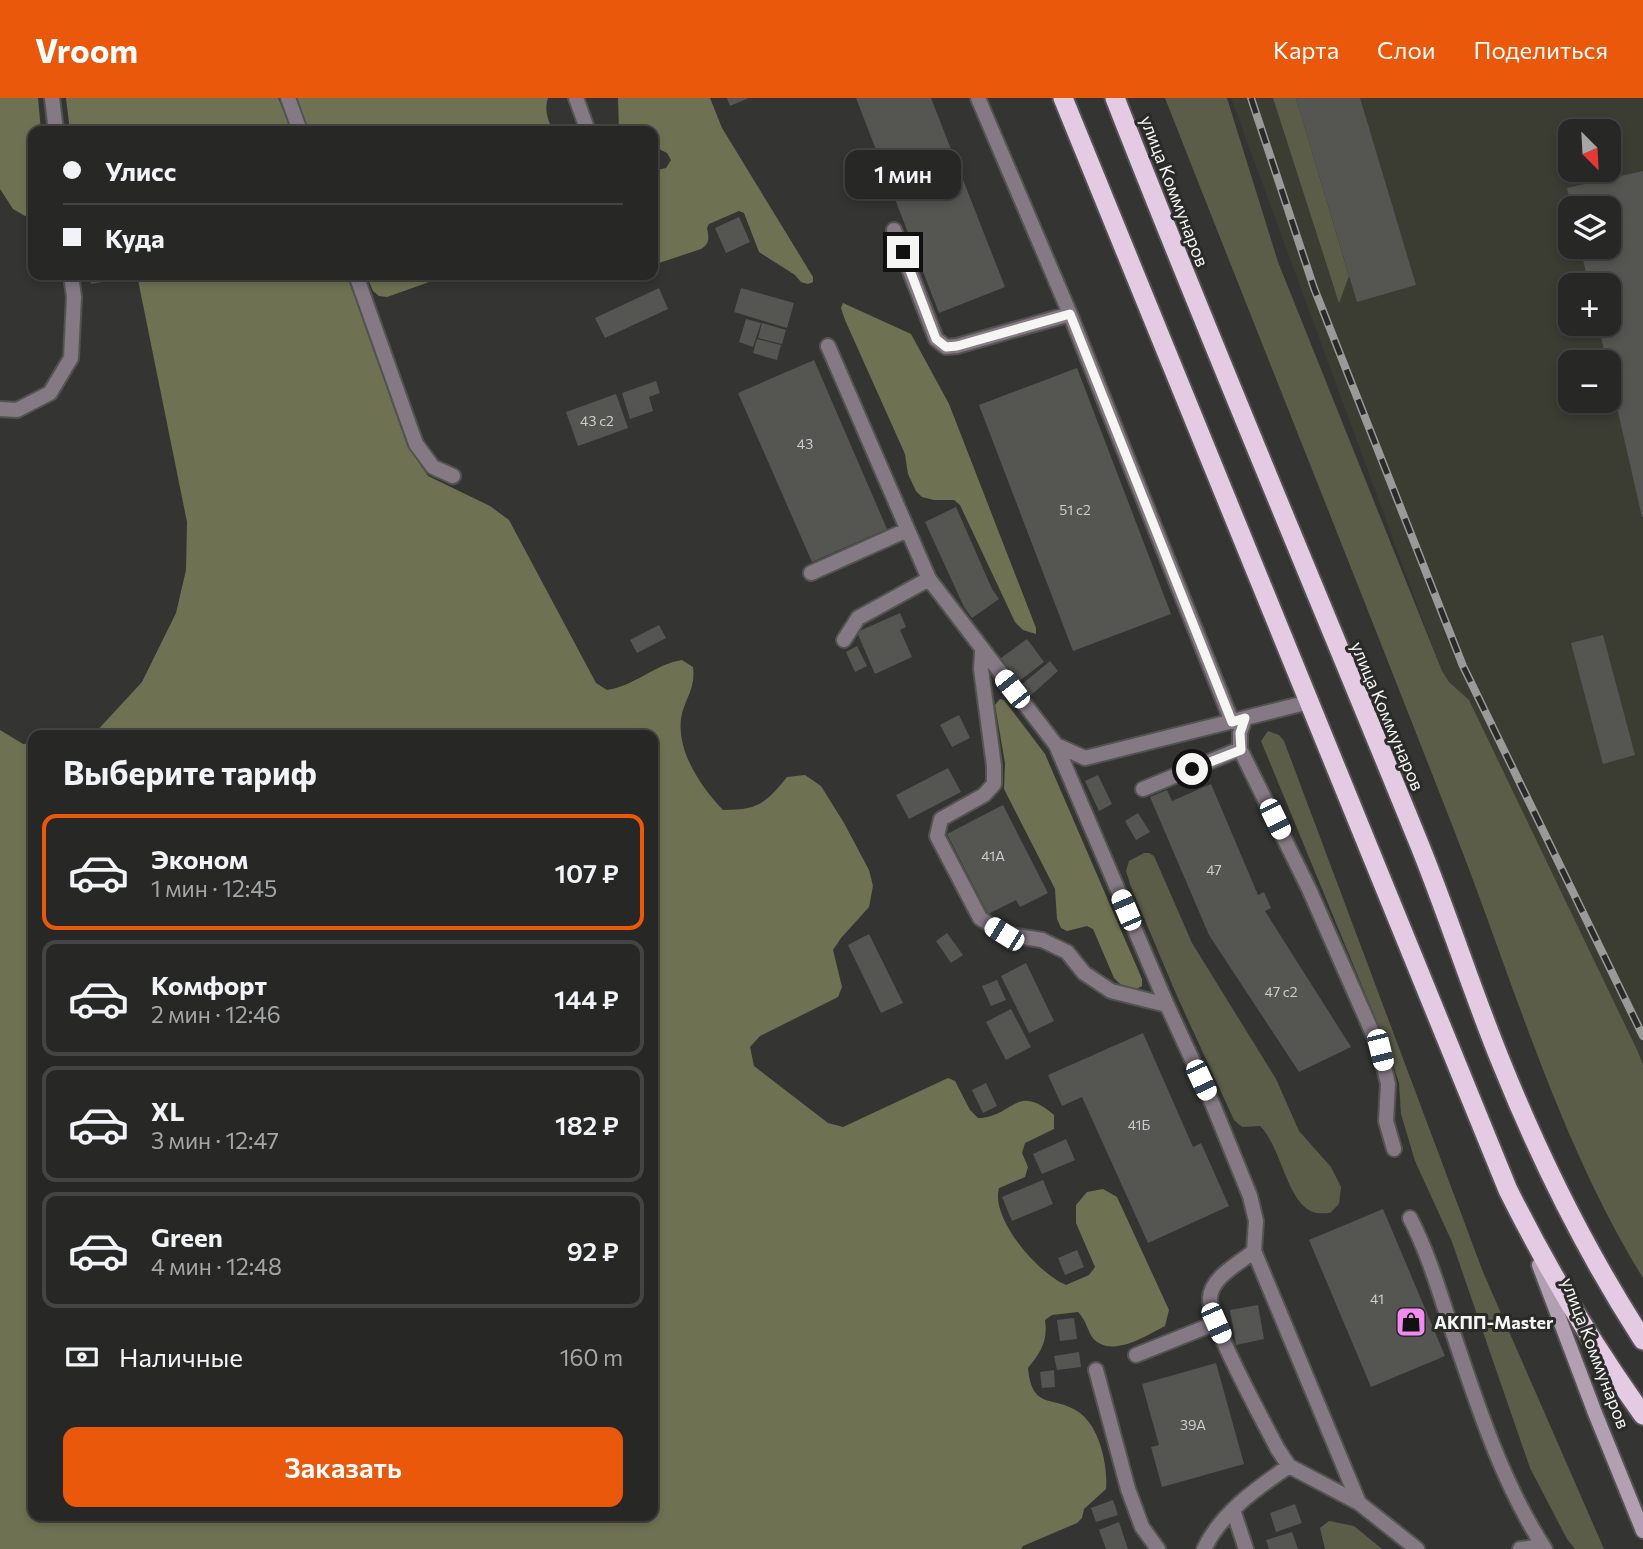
<!DOCTYPE html>
<html lang="ru">
<meta charset="utf-8">
<style>
:root{--surface:#272826;--page:#333432;--text:#f1f3f6;--muted:#a4a6a7;--line:#434443;--accent:#ea580c}
body{margin:0;font-family:Commissioner,sans-serif;background:var(--page);color:var(--text);height:100vh;display:flex;flex-direction:column;font-size:26px;white-space:nowrap}
*{box-sizing:border-box;margin:0}
p{font-size:23px;color:var(--muted)}
.icon{flex:none;width:38px;height:38px;fill:none;stroke:currentColor;stroke-width:2;stroke-linecap:round;stroke-linejoin:round}
.map{position:relative;flex:1;overflow:hidden}
.side{position:absolute;left:28px;top:632px;width:630px;height:791px;display:flex;flex-direction:column;background:var(--surface);border-radius:14px;box-shadow:0 4px 10px #0003,0 0 0 2px var(--line)}
.side>*{flex:none}
.banner{position:absolute;left:28px;top:28px;width:630px;height:154px;border-radius:14px;box-shadow:0 4px 10px #0003,0 0 0 2px var(--line);display:grid;align-content:center;height:154px;padding:0 35px;background:var(--surface)}
.needle{width:46px;rotate:156deg}
.fabs{position:absolute;left:1558px;top:21px;display:grid;gap:14px}
.fabs a{display:grid;place-items:center;width:63px;height:63px;border-radius:14px;background:var(--surface);box-shadow:0 4px 10px #0003,0 0 0 2px var(--line);font-size:35px}
.end{position:absolute;width:32px;height:32px;margin:-16px;border:9px solid #f5f5f3;background:#111;box-shadow:0 0 0 4px #111}
.from{border-radius:50%}
.bubble{position:absolute;height:49px;border-radius:14px;background:var(--surface);box-shadow:0 4px 10px #0003,0 0 0 2px var(--line);font-size:23px;font-weight:600;line-height:49px;text-align:center}
.car{position:absolute;width:21px;height:42px;margin:-21px -10px;border-radius:9px;box-shadow:0 0 5px 2px #0007;background:linear-gradient(#fff 24%,#345 0 40%,#fff 0 76%,#345 0 86%,#fff 0)}
.banner b{display:flex;align-items:center;gap:24px;height:66px;font-size:26px}
.banner b+b{border-top:2px solid var(--line)}
.banner i{width:18px;height:18px;background:var(--text)}
ul{padding:0;list-style:none}
li{display:flex;align-items:center;gap:21px;height:116px;margin:0 14px 10px;padding:0 21px;border:4px solid var(--line);border-radius:14px}
li div{flex:1}
li b{display:block;font-size:26px}
li em{font-style:normal;font-weight:600}
li.selected{border-color:var(--accent)}
li>.icon{width:63px;height:63px;stroke-width:1.5}
h2{padding:0 35px;font-size:32px;line-height:84px}
.pay{display:flex;align-items:center;gap:18px;height:77px;padding:0 35px;font-size:26px}
.pay p{margin-inline-start:auto}
.button{display:flex;gap:14px;margin-top:auto;padding:14px 35px}
.button a{flex:1;height:80px;border-radius:14px;background:var(--accent);color:#fff;font-size:28px;font-weight:600;line-height:80px;text-align:center}
header{display:flex;align-items:center;gap:42px;box-sizing:border-box;height:98px;padding:0 35px;background:var(--accent);color:#fff}
header strong{font-size:33px}
nav{display:flex;gap:38px;margin-inline-start:auto;font-size:24px}
.map>svg:first-child{display:block}
.built{fill:#3b3d33;fill-rule:evenodd}
.green{fill:#5b5d48}
.forest{fill:#6f7252}
.building{fill:#555652}
.lines{fill:none;stroke-linecap:round;stroke-linejoin:round}
.service-casing{stroke:#535451;stroke-width:18}
.secondary-casing{stroke:#535451;stroke-width:18}
.trunk-casing{stroke:#535451;stroke-width:23}
.service{stroke:#857984;stroke-width:14}
.secondary{stroke:#b29fb1;stroke-width:14}
.trunk{stroke:#e5cae4;stroke-width:19}
.rail-casing{stroke:#9a9a98;stroke-width:8}
.rail{stroke:#2a2b28;stroke-width:5;stroke-dasharray:16;stroke-linecap:butt}
.route{stroke:#f5f5f3;stroke-width:9}
.labels{text-anchor:middle;dominant-baseline:central;stroke-width:6;stroke-linejoin:round;paint-order:stroke}
.number-label{font-size:14px;fill:#cdcdcb}
.street-label{font-size:18px;fill:#f5f5f3;stroke:#2a2b28}
.poi-label{font-size:18px;font-weight:bold;fill:#f5f5f3;stroke:#2a2b28;text-anchor:start}
</style>
<header>
<strong>Vroom</strong>
<nav><a>Карта</a><a>Слои</a><a>Поделиться</a></nav>
</header>
<div class="map">
<svg width="1643" height="1451" viewBox="0 0 1643 1451">
<rect width="100%" height="100%" fill="#343532"/>
<path class="built" d="M1231 0H1643V1093L1569 920ZM1570 33H1608V72H1570ZM1570 110H1608V149H1570ZM1570 187H1608V226H1570ZM1570 264H1608V303H1570Z"/>
<path class="green" d="M1165 0H1227L1278 164 1442 573 1449 584 1469 602 1638 954 1643 967V1180C1559 1044 1512 880 1454 732 1359 488 1261 244 1165 0Z
M1273 0H1296L1349 178 1339 205Z
M1268 633 1279 637 1284 643 1483 1174 1604 1451H1575L1567 1441 1530 1370 1452 1144 1415 1063 1401 1016 1399 985 1388 951 1261 643Z
M1144 755H1149L1154 758 1192 845 1276 981 1299 1033 1331 1069 1341 1089 1339 1106 1330 1115C1326 1115 1317 1116 1313 1114 1287 1105 1281 1048 1260 1028L1242 1029 1234 1022 1177 898 1131 789 1126 773 1129 763Z
M1329 1423 1354 1428 1382 1451H1325L1320 1430Z"/>
<path class="forest" d="M0 0H38L41 33H33V115L25 118 13 111 0 91Z
M66 0H278L292 33H70Z
M296 0H548C544 12 548 22 553 33H309Z
M618 0H710L722 30 813 179V184L808 186 801 184 795 177 759 154 744 115 739 113 709 126 707 130C709 140 710 145 701 151L653 167V73L666 70 671 62 667 55 653 48V33H619Z
M137 177H347L407 347 428 378 490 408 509 422 596 585 607 592C635 588 655 566 682 562L693 569C696 592 684 601 681 621 677 654 701 689 723 712 758 712 765 706 787 679L805 677 821 688 844 725 869 772 873 788 869 809 841 840 833 852 842 889 838 899 760 938 750 949 754 968 828 1025 843 1029 948 980 955 983 970 1012 978 1020C1014 1019 1015 984 1054 1017V1031L1025 1045 1022 1055 1028 1069 1025 1079 999 1090C990 1121 1039 1176 1066 1187L1089 1177 1095 1169 1076 1125V1107L1087 1094 1103 1091 1117 1099 1169 1212 1165 1228C1147 1237 1110 1262 1092 1239 1087 1231 1086 1222 1078 1214L1052 1217 1045 1222C1048 1243 1041 1254 1028 1270 1032 1314 1054 1296 1080 1315 1100 1330 1108 1368 1106 1391L1084 1411 1082 1420 1077 1425 1023 1448 1021 1451H0V632L23 646 33 645V1418H653V637H88L94 636 142 584 176 515 186 472 187 424Z
M366 177H449L387 199 379 198 373 193Z
M843 205 911 236 949 306 1036 530V536L1023 532 1015 524 960 407 954 402H934L922 399 916 393 908 376 905 356 845 222 841 210Z
M1000 601 1004 602 1045 656 1142 881V888L1136 891 1120 886 1114 880 1093 831 1087 828 1067 833 1061 830 1057 821 1055 791 1004 691 1005 665 995 607Z"/>
<path class="building" d="M727 0H749L730 8Z
M856 0H931L1005 189 939 215Z
M1296 0H1360L1416 187 1357 204Z
M1643 73V419H1642L1598 226H1608V187H1589L1580 149H1608V110H1572L1567 90Z
M739 119 750 144 726 155 715 130Z
M89 177H113L114 182 91 186Z
M659 190 668 211 605 240 595 220Z
M741 190 794 205 787 230 734 214Z
M746 221 761 225 753 249 739 244Z
M762 225 786 232 782 246 758 240Z
M757 241 781 247 777 262 753 255Z
M814 262 887 431 812 464 738 295Z
M1077 270 1171 516 1073 553 979 307Z
M656 283 660 295 649 299 653 313 630 321 622 295Z
M616 296 628 330 578 348 566 314Z
M956 409 992 491 999 501 972 520 964 509 925 424Z
M900 515 906 529 900 532 912 559 875 576 857 534Z
M659 527 666 540 637 555 630 542Z
M1603 537 1635 657 1603 666 1571 545Z
M1027 541 1044 564 1018 584 1001 560Z
M857 548 867 568 855 574 846 554Z
M1050 563 1058 573 1030 598 1021 587Z
M959 617 970 640 952 649 940 627Z
M948 670 961 694 909 721 896 697Z
M1098 677 1112 706 1099 713 1085 683Z
M1211 686 1258 797 1264 794 1271 810 1265 813 1351 949 1299 974 1209 837 1150 699 1167 692 1172 703Z
M1003 707 1048 795 1020 809 1016 802 988 816 947 736Z
M1138 715 1150 734 1136 742 1125 723Z
M947 835 963 857 951 865 936 843Z
M869 836 903 905 881 915 848 847Z
M1026 865 1054 923 1029 935 1001 878Z
M997 882 1006 902 991 908 982 888Z
M1011 911 1031 949 1006 962 986 924Z
M1143 935 1193 1049 1201 1045 1229 1108 1148 1145 1082 999 1062 1008 1048 977Z
M986 985 997 1008 983 1015 972 992Z
M1066 1041 1075 1062 1042 1076 1033 1056Z
M1043 1082 1053 1106 1012 1123 1002 1099Z
M1383 1111 1445 1258 1371 1289 1309 1142Z
M1077 1152 1084 1169 1065 1177 1058 1160Z
M1258 1207 1264 1241 1236 1247 1230 1212Z
M1074 1220 1077 1241 1060 1243 1057 1222Z
M1079 1254 1081 1269 1057 1272 1054 1258Z
M1216 1265 1244 1366 1162 1389 1151 1349 1159 1347 1142 1286Z
M1054 1272 1055 1289 1042 1290 1040 1274Z
M1113 1402 1118 1417 1096 1424 1091 1410Z
M1295 1406 1302 1425 1276 1434 1270 1415Z
M1119 1424 1128 1451H1106L1099 1432Z
M1292 1434 1298 1451H1269L1266 1442Z"/>
<g class="lines">
<g class="service-casing">
<path id="service" d="M52 0 56 33
M288 0 300 33
M576 0 588 33
M978 0 1070 216 1232 624
M894 132 936 241 946 249 957 248 1070 216
M356 177 416 346 433 369 453 378
M828 248 929 481 1056 647 1085 660 1309 604
M0 311 17 312 50 295 71 260 74 199 71 177
M811 475 907 432
M844 542 858 520 929 481
M982 554 981 571 994 668V686L984 697 941 721 937 738 980 820 1004 836 1042 842 1067 854 1084 875 1111 893 1167 907
M1056 647 1167 907 1213 1007 1250 1098 1256 1123 1254 1153 1359 1405 1417 1451
M1240 651V635L1245 620
M1143 691 1240 651 1309 791 1380 952 1388 986 1386 1023 1394 1051
M1410 1120C1427 1153 1437 1186 1448 1220 1475 1299 1499 1380 1545 1451
M1254 1153C1240 1165 1211 1179 1210 1200 1209 1225 1263 1322 1277 1350L1289 1368 1359 1405
M1136 1257 1216 1225
M1096 1272 1128 1391 1142 1429 1158 1451
M1233 1412 1246 1451
M1204 1451C1221 1415 1257 1390 1289 1368
M1520 1451 1543 1448"/>
</g>
<g class="secondary-casing">
<path id="secondary" d="M1539 1167 1595 1315 1643 1433"/>
</g>
<g class="trunk-casing">
<path id="trunk" d="M1063 0 1508 1092C1547 1170 1591 1245 1643 1317
M1115 0C1213 251 1319 499 1420 748 1449 820 1472 893 1501 964 1540 1061 1586 1154 1643 1242"/>
</g>
<use href="#service" class="service"/>
<use href="#secondary" class="secondary"/>
<use href="#trunk" class="trunk"/>
<g class="rail-casing">
<path id="rail" d="M1251 0 1314 190 1463 568 1643 938"/>
</g>
<use href="#rail" class="rail"/>
</g>
<g class="lines">
<path class="route" d="M903 154 936 241 946 249 957 248 1070 216 1232 624 1245 620 1240 635 1241 652 1192 671"/>
</g>
<defs>
<g id="shop-square" transform="scale(1.575)"><rect x="-9" y="-9" width="18" height="18" rx="4" fill="#f38af1" stroke="#2a2b28"/><path d="M-5-2.5h2.3a2.7 3.5 0 0 1 5.4 0H5L5.5 6h-11ZM-1.5-2.5h3a1.5 2.3 0 0 0-3 0Z" fill="#111"/></g>
</defs>
<g fill-rule="evenodd">
<use href="#shop-square" x="1411" y="1224"/>
</g>
<g class="labels">
<g class="number-label">
<text x="597" y="322">43 с2</text>
<text x="805" y="345">43</text>
<text x="1075" y="411">51 с2</text>
<text x="993" y="757">41А</text>
<text x="1214" y="771">47</text>
<text x="1281" y="893">47 с2</text>
<text x="1139" y="1026">41Б</text>
<text x="1377" y="1200">41</text>
<text x="1193" y="1326">39А</text>
</g>
<g class="street-label">
<text transform="translate(1175 93) rotate(69)">улица Коммунаров</text>
<text transform="translate(1388 618) rotate(67)">улица Коммунаров</text>
<text transform="translate(1596 1255) rotate(69)">улица Коммунаров</text>
</g>
<g class="poi-label">
<text x="1434" y="1224">АКПП-Master</text>
</g>
</g>
</svg>
<div class="fabs">
<a><svg class="needle" viewBox="-14 -14 28 28"><path d="M0-13l5 13h-10z" fill="#e53935"/><path d="M0 13l5-13h-10z" fill="#a4a6a7"/></svg></a>
<a><svg class="icon" aria-label="layers" viewBox="0 0 24 24"><path d="M12 4l9 5-9 5-9-5zM3 14l9 5 9-5"/></svg></a>
<a>+</a>
<a>−</a>
</div>
<i class="end from" style="left:1192px;top:671px"></i>
<i class="end" style="left:903px;top:154px"></i>
<div class="bubble" style="left:845px;top:52px;width:116px">1 мин</div>
<i class="car" style="left:1012px;top:591px;rotate:322deg"></i>
<i class="car" style="left:1275px;top:721px;rotate:154deg"></i>
<i class="car" style="left:1126px;top:812px;rotate:337deg"></i>
<i class="car" style="left:1004px;top:836px;rotate:302deg"></i>
<i class="car" style="left:1380px;top:952px;rotate:166deg"></i>
<i class="car" style="left:1201px;top:982px;rotate:155deg"></i>
<i class="car" style="left:1216px;top:1225px;rotate:156deg"></i>
<div class="banner">
<b><i class="from"></i>Улисс</b>
<b><i></i>Куда</b>
</div>
<section class="side">
<h2>Выберите тариф</h2>
<ul>
<li class="selected"><svg class="icon" aria-label="car" viewBox="0 0 24 24"><path d="M5 17H2v-5l4-1 3-4h7l3 4 3 1v5h-3M9 17h6M6 11h13"/><circle cx="7" cy="17" r="2"/><circle cx="17" cy="17" r="2"/></svg><div><b>Эконом</b><p>1 мин · 12:45</p></div><em>107 ₽</em></li>
<li><svg class="icon" aria-label="car" viewBox="0 0 24 24"><path d="M5 17H2v-5l4-1 3-4h7l3 4 3 1v5h-3M9 17h6M6 11h13"/><circle cx="7" cy="17" r="2"/><circle cx="17" cy="17" r="2"/></svg><div><b>Комфорт</b><p>2 мин · 12:46</p></div><em>144 ₽</em></li>
<li><svg class="icon" aria-label="car" viewBox="0 0 24 24"><path d="M5 17H2v-5l4-1 3-4h7l3 4 3 1v5h-3M9 17h6M6 11h13"/><circle cx="7" cy="17" r="2"/><circle cx="17" cy="17" r="2"/></svg><div><b>XL</b><p>3 мин · 12:47</p></div><em>182 ₽</em></li>
<li><svg class="icon" aria-label="car" viewBox="0 0 24 24"><path d="M5 17H2v-5l4-1 3-4h7l3 4 3 1v5h-3M9 17h6M6 11h13"/><circle cx="7" cy="17" r="2"/><circle cx="17" cy="17" r="2"/></svg><div><b>Green</b><p>4 мин · 12:48</p></div><em>92 ₽</em></li>
</ul>
<div class="pay"><svg class="icon" aria-label="cash" viewBox="0 0 24 24"><path d="M3 7h18v10H3z"/><circle cx="12" cy="12" r="2"/></svg>Наличные<p>160 m</p></div>
<div class="button"><a>Заказать</a></div>
</section>
</div>
